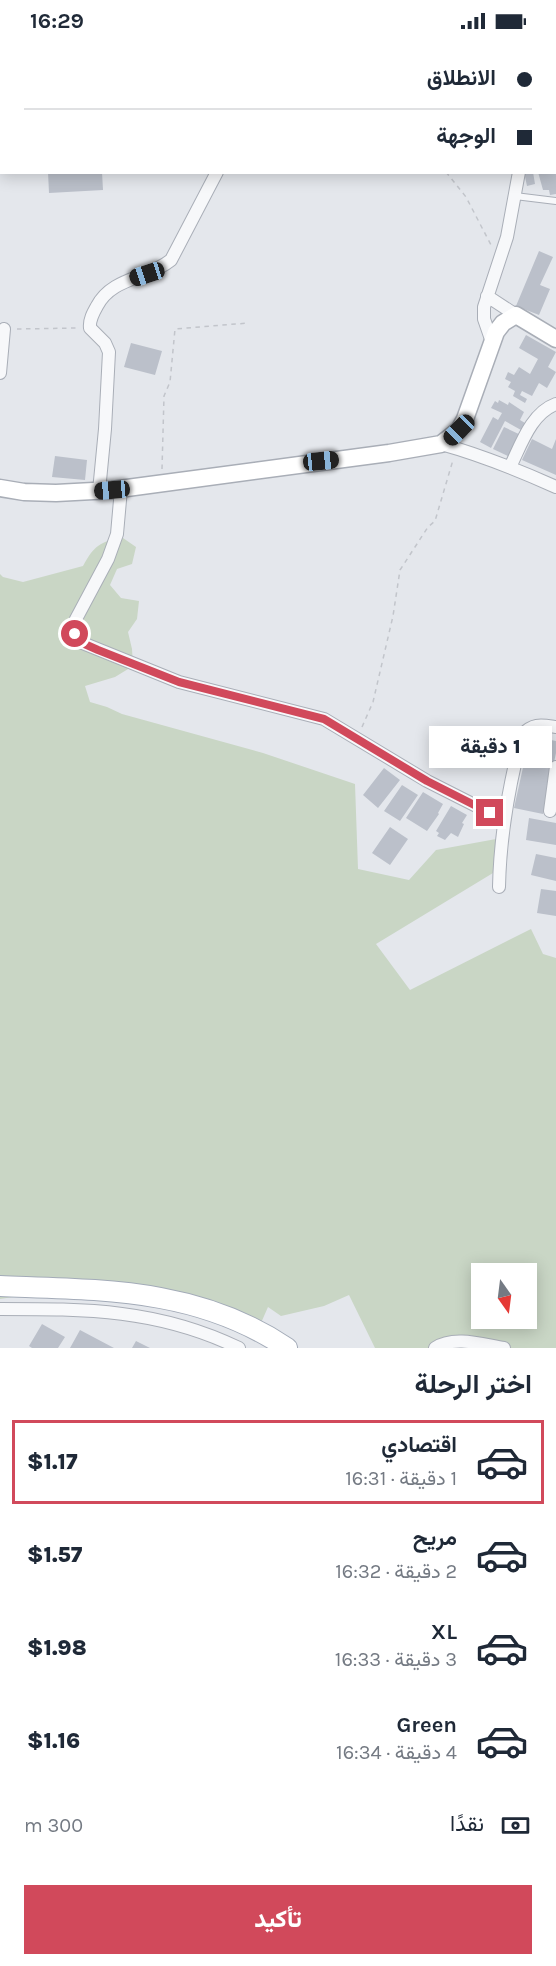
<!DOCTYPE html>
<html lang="ar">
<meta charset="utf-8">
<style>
:root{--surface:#fff;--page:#f2f2f3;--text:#1f2937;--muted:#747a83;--line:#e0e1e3;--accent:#d1495b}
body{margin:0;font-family:Karla,Vazirmatn,sans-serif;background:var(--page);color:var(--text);direction:rtl;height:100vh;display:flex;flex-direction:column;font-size:22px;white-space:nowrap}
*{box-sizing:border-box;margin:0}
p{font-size:20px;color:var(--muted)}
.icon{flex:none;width:33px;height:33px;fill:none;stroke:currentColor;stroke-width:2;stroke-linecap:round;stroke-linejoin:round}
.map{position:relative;height:1306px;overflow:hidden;direction:ltr}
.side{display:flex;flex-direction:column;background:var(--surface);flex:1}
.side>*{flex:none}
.banner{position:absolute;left:0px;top:0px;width:556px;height:132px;box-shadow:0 3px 15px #0003;direction:rtl;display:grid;align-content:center;height:132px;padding:0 24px;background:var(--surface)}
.needle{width:39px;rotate:166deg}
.tools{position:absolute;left:471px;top:1221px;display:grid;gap:12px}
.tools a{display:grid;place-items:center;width:66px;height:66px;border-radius:0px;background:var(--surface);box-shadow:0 3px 15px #0003;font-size:30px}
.end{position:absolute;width:27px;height:27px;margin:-14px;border:8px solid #d1495b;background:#fff;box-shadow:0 0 0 3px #fff}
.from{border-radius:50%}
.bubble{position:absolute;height:42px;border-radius:0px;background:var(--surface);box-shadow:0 3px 15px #0003;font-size:20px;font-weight:800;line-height:42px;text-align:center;direction:rtl}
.car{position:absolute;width:18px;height:36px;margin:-18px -9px;border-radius:8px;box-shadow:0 0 4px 2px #0007;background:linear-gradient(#222 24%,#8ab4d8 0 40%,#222 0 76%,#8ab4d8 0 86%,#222 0)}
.banner b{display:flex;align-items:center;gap:21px;height:57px;font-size:22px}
.banner b+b{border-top:2px solid var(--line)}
.banner i{width:15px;height:15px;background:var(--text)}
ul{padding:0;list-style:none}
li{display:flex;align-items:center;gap:18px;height:84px;margin:0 12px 9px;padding:0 12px;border:3px solid transparent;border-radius:0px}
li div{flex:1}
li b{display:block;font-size:22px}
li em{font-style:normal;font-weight:800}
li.current{border-color:var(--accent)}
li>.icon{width:54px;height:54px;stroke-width:1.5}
h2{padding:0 24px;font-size:27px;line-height:72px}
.pay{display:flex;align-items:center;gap:15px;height:66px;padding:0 24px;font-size:22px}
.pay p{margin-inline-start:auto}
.button{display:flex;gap:12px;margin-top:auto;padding:12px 24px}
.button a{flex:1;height:69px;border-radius:0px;background:var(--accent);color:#fff;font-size:24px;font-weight:800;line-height:69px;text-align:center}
.status{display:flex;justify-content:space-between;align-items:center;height:42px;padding:0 30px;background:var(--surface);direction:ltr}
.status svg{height:16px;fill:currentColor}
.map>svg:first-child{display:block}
.green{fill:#c9d6c5;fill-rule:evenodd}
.building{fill:#bbc0ca}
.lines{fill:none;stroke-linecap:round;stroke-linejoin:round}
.lane-casing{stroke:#a9aeb7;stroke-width:8}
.street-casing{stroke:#a9aeb7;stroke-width:14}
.secondary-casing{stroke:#a9aeb7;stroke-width:19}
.primary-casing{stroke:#a3abb8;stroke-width:22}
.path{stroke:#c2c5cb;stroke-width:1.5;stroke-dasharray:4.5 4.5;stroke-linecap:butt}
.lane{stroke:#f7f8fa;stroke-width:6}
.street{stroke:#f7f8fa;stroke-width:12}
.secondary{stroke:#fff;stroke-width:16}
.primary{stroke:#fff;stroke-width:20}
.route{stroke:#d1495b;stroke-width:8}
</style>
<div class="status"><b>16:29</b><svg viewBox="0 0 49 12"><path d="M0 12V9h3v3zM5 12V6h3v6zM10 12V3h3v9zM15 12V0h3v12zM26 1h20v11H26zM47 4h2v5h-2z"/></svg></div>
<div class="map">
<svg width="556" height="1306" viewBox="0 0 556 1306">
<rect width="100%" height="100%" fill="#e4e7ec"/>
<path class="green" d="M123 496 136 505 132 522 117 527 110 543 121 556 139 559 137 577 128 590 132 607 133 624 115 635 85 644 90 660 107 665 122 672 263 711 355 742 358 827 409 838 436 808 496 797 493 831 376 902 410 948 531 887 543 912 556 916V1306H375L349 1253 324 1264 281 1274 268 1265 257 1290 164 1254 39 1251 0 1257V532L3 535 23 540 83 524C94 504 100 499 123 496ZM482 1232H526V1276H482Z"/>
<path class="building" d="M48 130H102L103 148 49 151Z
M524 130H533L535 142 527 144Z
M538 130H556V152L550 153 549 148H543Z
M539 209 553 215 540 243 550 247 539 273 516 264Z
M526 293 556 310 548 325 556 330 547 346 539 341 532 354 522 349 520 353 527 357 525 361 513 354 515 349 508 345 511 340 505 337 508 330 514 333 519 325 530 332 538 317 519 306Z
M131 301 162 309 155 333 124 325Z
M499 358 508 363 509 360 524 370 520 378 525 381 521 388 505 379 491 406 480 400 493 375 498 378 502 371 491 366 495 359 498 361Z
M504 385 523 394 512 416 493 407Z
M532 397 552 407 556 397V433L522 418Z
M55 414 87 418 85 438 52 435Z
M530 694 556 699V711L543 772 514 766Z
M384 726 400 738 378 766 363 753Z
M402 743 418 753 400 779 384 769Z
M423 750 443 762 438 771 439 772 427 789 406 776Z
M451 764 467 773 462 781 464 782 458 795 451 791 445 798 437 794 439 791 436 789Z
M529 776 556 781V803L526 798Z
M390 785 408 797 390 823 372 811Z
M536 812 556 816V839L531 833Z
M541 847 556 849V874L537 871Z
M42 1282 65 1295 58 1306H32L29 1304Z
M80 1288 114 1306H70Z
M136 1299 150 1306H132Z"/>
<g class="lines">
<g class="lane-casing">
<path id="lane" d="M515 154 556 159"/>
</g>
<g class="street-casing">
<path id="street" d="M251 0 252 2
M133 2 139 0
M549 2V0
M0 13H2
M487 254 516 273
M492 300 484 277V265L507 195 519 130
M0 331 4 287
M441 402C481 413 518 428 556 445
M510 425C521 403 531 371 556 362
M121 447 117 492 108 517 76 577C73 586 73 593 80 600L179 640 324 677 427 739 504 778
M99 449 105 387 109 310 105 301 90 286C89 278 93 271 97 264 112 235 148 237 171 218L217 130
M550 769 556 725
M499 845C500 793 509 743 522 693 533 681 541 683 556 685
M0 1267C87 1267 158 1267 239 1306
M435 1306C454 1293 484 1303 504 1306"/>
</g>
<g class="secondary-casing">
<path id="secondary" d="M0 446 24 450 56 451 112 448 389 411 441 402 459 388 465 377 496 290 503 281 516 273 556 297"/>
</g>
<g class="primary-casing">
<path id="primary" d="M0 1244C103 1248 198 1246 287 1306"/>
</g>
<path class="path" d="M337 0 339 2
M555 25H556
M446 130 466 155 491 203
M17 287 78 286
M162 427 164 354 170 340 175 287 248 281
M362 685 373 660 393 574 400 528 428 485 435 479 453 418"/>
<use href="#lane" class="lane"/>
<use href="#street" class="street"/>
<use href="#secondary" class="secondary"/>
<use href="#primary" class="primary"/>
</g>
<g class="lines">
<path class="route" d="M75 592 80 600 98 608 179 640 324 677 427 739 490 771"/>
</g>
</svg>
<div class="tools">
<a><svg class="needle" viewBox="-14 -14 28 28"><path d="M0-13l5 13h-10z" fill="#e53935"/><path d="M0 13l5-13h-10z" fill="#747a83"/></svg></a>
</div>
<i class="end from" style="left:75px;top:592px"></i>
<i class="end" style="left:490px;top:771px"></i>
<div class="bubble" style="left:429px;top:684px;width:123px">1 دقيقة</div>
<i class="car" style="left:147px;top:232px;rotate:252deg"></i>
<i class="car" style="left:459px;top:388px;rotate:225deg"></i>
<i class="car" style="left:321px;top:419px;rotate:84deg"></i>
<i class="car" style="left:112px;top:448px;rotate:265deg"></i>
<div class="banner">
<b><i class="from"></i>الانطلاق</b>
<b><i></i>الوجهة</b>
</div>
</div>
<section class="side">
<h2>اختر الرحلة</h2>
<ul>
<li class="current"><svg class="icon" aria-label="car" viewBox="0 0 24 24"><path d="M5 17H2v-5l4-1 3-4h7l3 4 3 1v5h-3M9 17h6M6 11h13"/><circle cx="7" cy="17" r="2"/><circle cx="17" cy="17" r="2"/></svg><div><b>اقتصادي</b><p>1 دقيقة · 16:31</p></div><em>$1.17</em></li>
<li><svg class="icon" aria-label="car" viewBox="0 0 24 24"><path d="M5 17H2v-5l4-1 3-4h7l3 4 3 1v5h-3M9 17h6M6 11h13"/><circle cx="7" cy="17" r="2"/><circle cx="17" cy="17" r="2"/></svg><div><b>مريح</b><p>2 دقيقة · 16:32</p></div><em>$1.57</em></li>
<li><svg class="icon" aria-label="car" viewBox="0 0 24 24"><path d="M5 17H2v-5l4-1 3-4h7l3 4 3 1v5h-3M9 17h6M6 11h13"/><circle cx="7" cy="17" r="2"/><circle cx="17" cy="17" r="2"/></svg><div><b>XL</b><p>3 دقيقة · 16:33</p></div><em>$1.98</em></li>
<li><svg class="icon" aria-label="car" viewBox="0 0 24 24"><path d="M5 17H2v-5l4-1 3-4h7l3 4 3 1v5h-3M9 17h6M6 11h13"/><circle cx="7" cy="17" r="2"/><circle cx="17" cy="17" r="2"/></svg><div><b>Green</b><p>4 دقيقة · 16:34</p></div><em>$1.16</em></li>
</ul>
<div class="pay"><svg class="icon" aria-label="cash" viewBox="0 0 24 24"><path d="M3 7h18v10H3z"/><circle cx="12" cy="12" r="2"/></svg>نقدًا<p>300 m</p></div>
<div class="button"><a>تأكيد</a></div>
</section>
